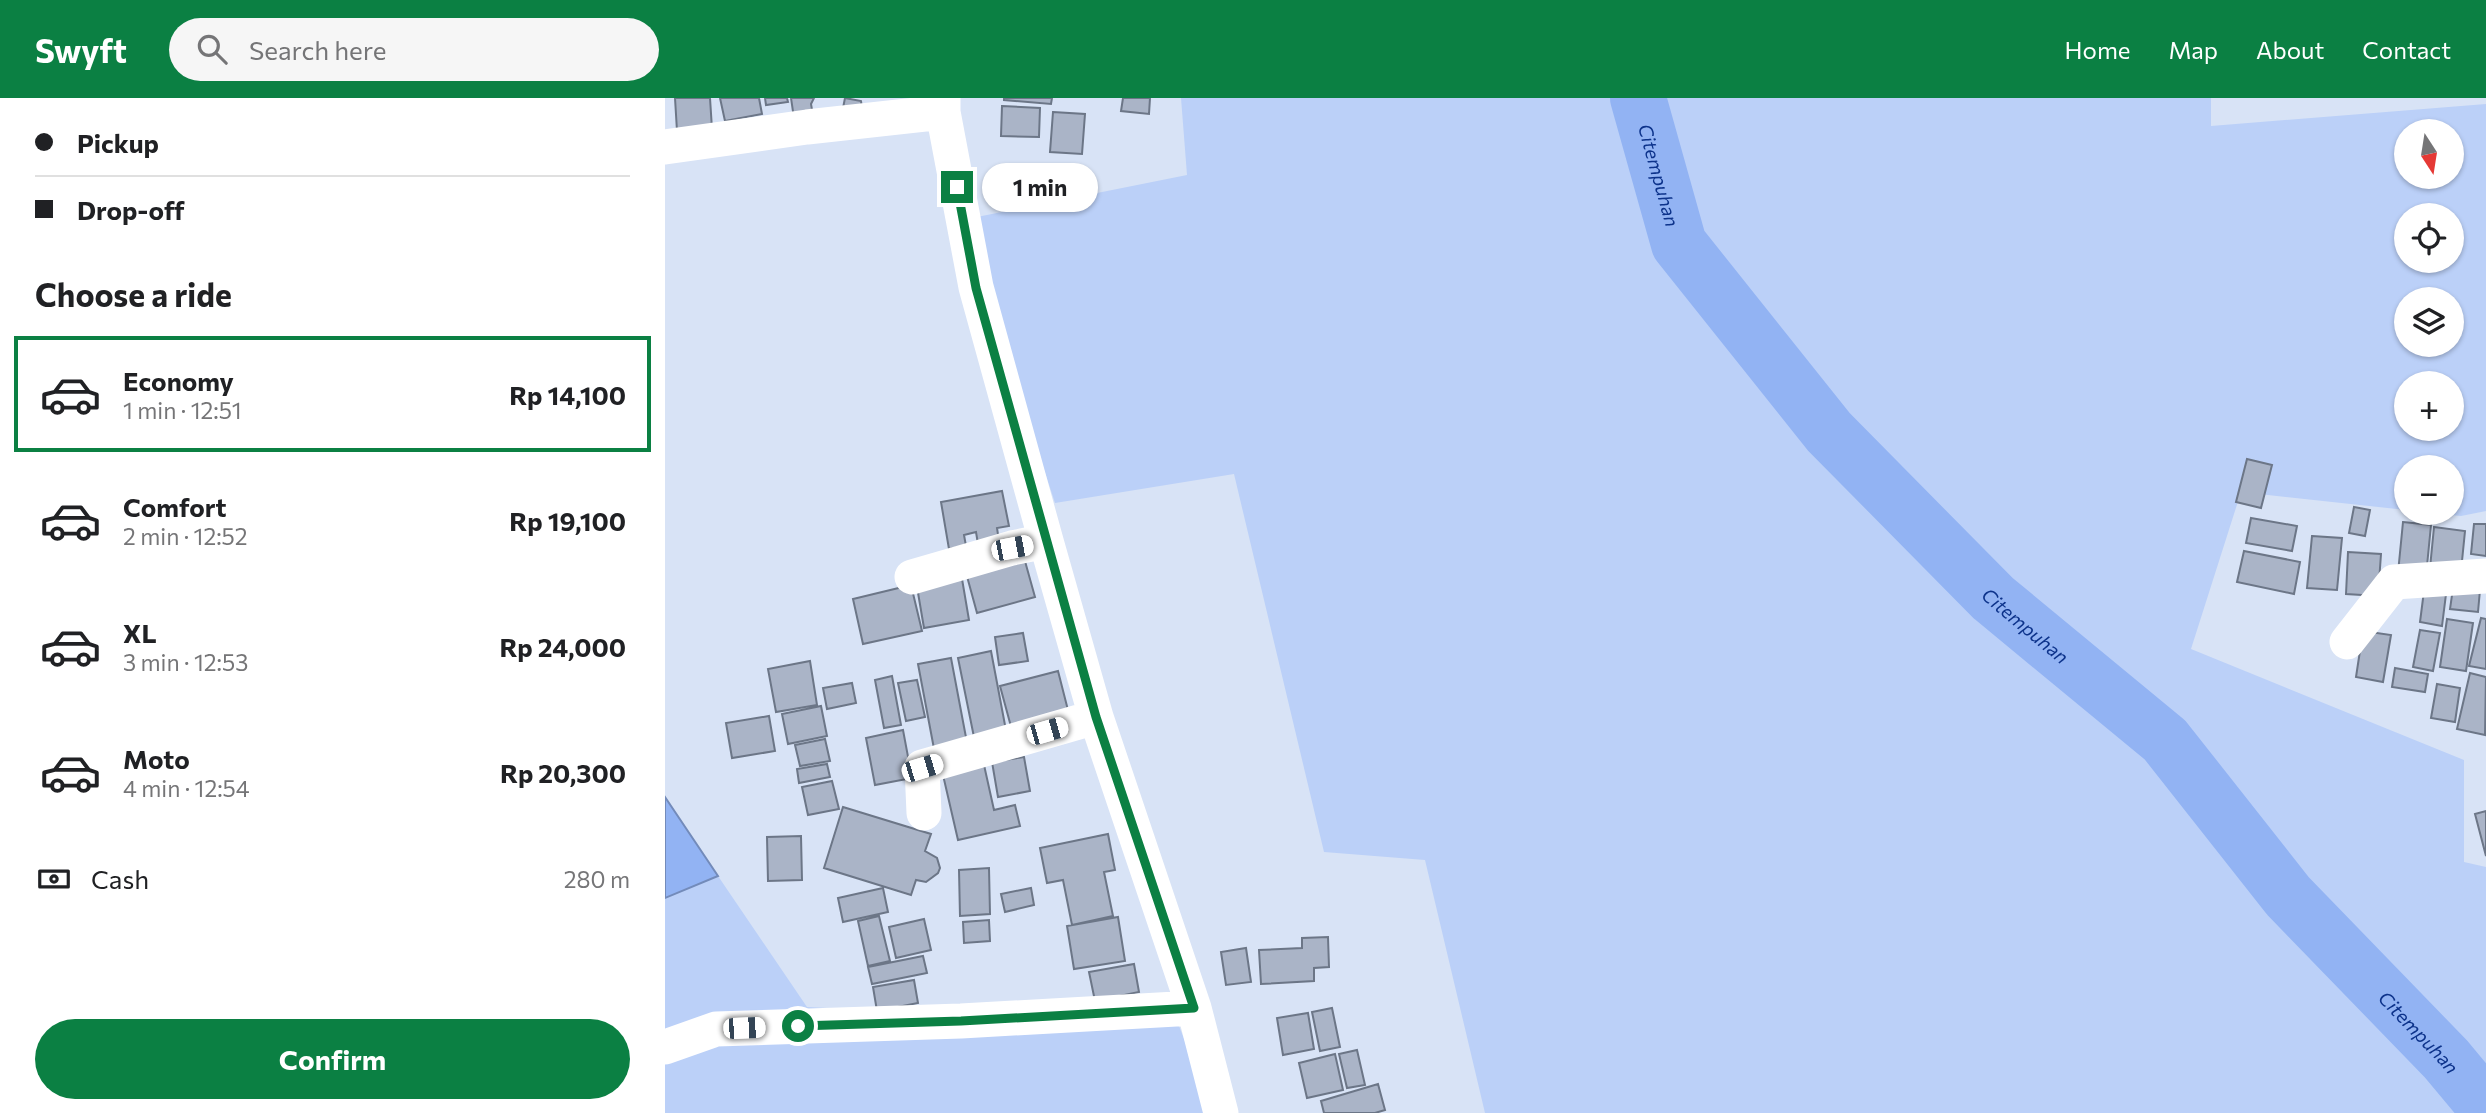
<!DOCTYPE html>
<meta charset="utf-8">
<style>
:root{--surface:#fff;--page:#f6f6f6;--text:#202124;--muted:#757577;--line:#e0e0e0;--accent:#0b8043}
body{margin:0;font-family:Commissioner,sans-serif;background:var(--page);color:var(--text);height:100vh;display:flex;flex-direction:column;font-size:26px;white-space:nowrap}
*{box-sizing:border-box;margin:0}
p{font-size:23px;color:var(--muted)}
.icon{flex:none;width:38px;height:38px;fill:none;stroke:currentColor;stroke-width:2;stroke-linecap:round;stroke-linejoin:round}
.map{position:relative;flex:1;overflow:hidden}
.drawer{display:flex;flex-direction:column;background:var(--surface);width:665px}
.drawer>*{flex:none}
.guide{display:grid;align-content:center;height:154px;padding:0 35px;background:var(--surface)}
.needle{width:46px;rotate:168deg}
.fabs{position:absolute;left:1729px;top:21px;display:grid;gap:14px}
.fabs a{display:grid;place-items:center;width:70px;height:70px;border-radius:50%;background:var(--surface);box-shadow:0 2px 5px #0004;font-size:35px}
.end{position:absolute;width:32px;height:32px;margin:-16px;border:9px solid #0b8043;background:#fff;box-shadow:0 0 0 4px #fff}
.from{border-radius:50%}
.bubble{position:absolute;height:49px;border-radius:24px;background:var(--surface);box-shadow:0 2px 5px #0004;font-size:23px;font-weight:700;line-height:49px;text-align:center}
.car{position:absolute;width:21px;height:42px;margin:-21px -10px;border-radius:9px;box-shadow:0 0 5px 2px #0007;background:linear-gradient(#fff 24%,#345 0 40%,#fff 0 76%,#345 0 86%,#fff 0)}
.guide b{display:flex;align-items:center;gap:24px;height:66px;font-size:26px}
.guide b+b{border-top:2px solid var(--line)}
.guide i{width:18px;height:18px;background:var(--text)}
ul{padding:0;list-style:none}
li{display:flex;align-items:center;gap:21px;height:116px;margin:0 14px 10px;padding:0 21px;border:4px solid transparent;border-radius:0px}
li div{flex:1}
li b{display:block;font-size:26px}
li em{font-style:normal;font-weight:700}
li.selected{border-color:var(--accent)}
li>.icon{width:63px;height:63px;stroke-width:1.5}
h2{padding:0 35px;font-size:32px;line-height:84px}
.pay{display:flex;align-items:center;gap:18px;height:77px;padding:0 35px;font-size:26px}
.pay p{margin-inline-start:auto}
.primary-button{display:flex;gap:14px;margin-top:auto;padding:14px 35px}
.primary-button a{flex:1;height:80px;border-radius:42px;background:var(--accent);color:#fff;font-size:28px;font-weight:700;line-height:80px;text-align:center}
header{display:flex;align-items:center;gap:42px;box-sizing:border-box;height:98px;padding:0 35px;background:var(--accent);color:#fff}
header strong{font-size:33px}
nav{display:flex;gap:38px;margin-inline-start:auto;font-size:24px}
.search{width:490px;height:63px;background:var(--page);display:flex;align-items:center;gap:18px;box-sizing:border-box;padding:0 24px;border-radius:38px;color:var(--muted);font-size:26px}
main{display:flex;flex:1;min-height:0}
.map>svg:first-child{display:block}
.green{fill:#bbd0f8;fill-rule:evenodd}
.water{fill:#92b3f3;stroke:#738bba;stroke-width:2}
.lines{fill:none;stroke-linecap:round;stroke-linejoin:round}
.river{stroke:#92b3f3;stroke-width:56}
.building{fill:#aab4c7;stroke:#6c7687;stroke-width:2}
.street{stroke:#fff;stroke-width:35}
.route{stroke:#0b8043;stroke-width:9}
.labels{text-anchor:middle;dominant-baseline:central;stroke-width:7;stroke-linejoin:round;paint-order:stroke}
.water-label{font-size:19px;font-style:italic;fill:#0d338b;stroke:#d8e3f6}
</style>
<header>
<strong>Swyft</strong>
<div class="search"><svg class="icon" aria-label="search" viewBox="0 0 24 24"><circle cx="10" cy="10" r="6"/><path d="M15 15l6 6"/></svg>Search here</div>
<nav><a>Home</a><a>Map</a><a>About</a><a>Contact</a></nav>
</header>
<main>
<section class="drawer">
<div class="guide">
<b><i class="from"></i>Pickup</b>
<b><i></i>Drop-off</b>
</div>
<h2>Choose a ride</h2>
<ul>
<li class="selected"><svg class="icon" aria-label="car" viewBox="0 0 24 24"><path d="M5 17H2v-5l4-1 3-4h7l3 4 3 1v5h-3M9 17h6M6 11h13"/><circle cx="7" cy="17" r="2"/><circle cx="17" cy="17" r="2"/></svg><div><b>Economy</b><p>1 min · 12:51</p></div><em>Rp 14,100</em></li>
<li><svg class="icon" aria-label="car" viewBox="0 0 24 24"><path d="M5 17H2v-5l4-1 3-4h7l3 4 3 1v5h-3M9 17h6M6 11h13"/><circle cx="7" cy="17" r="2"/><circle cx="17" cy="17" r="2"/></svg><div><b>Comfort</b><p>2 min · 12:52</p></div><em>Rp 19,100</em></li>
<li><svg class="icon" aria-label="car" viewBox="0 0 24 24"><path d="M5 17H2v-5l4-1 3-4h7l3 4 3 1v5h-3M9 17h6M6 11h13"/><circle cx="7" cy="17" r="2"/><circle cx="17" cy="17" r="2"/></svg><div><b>XL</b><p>3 min · 12:53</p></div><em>Rp 24,000</em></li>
<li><svg class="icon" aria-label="car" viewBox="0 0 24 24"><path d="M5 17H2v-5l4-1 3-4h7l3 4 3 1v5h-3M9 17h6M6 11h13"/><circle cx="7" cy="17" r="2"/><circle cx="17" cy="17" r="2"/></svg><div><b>Moto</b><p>4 min · 12:54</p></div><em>Rp 20,300</em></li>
</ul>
<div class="pay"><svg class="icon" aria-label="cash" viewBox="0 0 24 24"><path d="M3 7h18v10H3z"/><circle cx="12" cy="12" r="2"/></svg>Cash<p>280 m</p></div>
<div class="primary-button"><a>Confirm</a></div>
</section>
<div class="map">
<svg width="1821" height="1015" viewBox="0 0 1821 1015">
<rect width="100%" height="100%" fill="#d8e3f6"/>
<path class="green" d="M516 0H1546V28L1821 6V413L1796 418 1766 415H1787V369H1741V412L1576 394 1526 551 1799 662V764L1821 769V1015H820L760 762 659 754 569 376 390 405 297 122 522 77ZM1741 33H1787V79H1741ZM1741 117H1787V163H1741ZM1741 201H1787V247H1741ZM1741 285H1787V331H1741Z
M53 778 142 909 514 928 548 1015H0V800Z"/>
<path class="water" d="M0 699 53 778 0 800Z"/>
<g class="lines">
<path class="river" id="s1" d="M973 0 1014 146 1164 334 1328 500 1500 642 1623 798 1781 961 1821 1009"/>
</g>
<path class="building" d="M10 0H45L47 31 12 33Z
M55 0H94L97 16 60 23Z
M100 0H122L123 4 101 7Z
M126 0H149L146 6 149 23 130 27Z
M180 0 196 3 198 17 176 20Z
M339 0H387L386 6 339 2Z
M458 0H485L484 16 456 13Z
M337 8 375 10 374 39 336 38Z
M388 14 420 16 417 56 385 54Z
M1582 361 1607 367 1596 410 1571 404Z
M337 393 344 428 332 430 334 443 313 446 311 434 299 437 301 448 284 451 276 404Z
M1689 409 1705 412 1700 438 1684 435Z
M1586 420 1632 428 1627 453 1581 445Z
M1738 424 1766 427 1761 478 1733 475Z
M1809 426H1821V458L1806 456Z
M1769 429 1800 433 1796 473 1765 470Z
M1647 438 1677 440 1672 492 1642 490Z
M1579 453 1635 464 1629 496 1572 484Z
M1683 454 1716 456 1713 498 1681 496Z
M358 456 370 499 312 515 300 471Z
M296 475 304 522 259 530 251 483Z
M1760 485 1782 488 1777 528 1755 524Z
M246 487 257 533 198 546 188 501Z
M1788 490 1815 492 1813 514 1785 511Z
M1816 520 1821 521V571L1804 568Z
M1782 521 1808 525 1801 573 1775 569Z
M1755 532 1775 535 1768 573 1748 569Z
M1698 533 1726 537 1718 584 1691 579Z
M358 535 363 563 334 567 330 539Z
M326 553 343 643 311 649 293 560Z
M286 560 303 650 270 656 253 566Z
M145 563 152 607 111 614 103 571Z
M1730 570 1763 576 1760 594 1727 589Z
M393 573 405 620 348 636 335 588Z
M1805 575 1821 579 1820 637 1792 631Z
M227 578 236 627 219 630 210 582Z
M252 582 260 619 241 623 233 585Z
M187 585 191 605 162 611 158 590Z
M1772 586 1795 590 1790 624 1766 620Z
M156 608 162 638 123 646 117 616Z
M104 618 110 653 67 660 61 625Z
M238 632 247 680 210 687 201 640Z
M160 641 165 663 135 668 130 647Z
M359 659 365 693 333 699 327 664Z
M162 666 165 679 134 685 132 671Z
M319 667 329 712 350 707 355 728 293 742 278 677Z
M167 683 174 711 143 717 137 689Z
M178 709 266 736 260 753 272 760 275 770 273 775 261 784 251 782 246 797 159 770Z
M1821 713V758L1810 716Z
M443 736 450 772 439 774 448 818 407 827 398 782 382 785 375 750Z
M136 738 137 782 103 783 102 739Z
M324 770 325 816 295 818 294 772Z
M218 790 223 814 178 824 173 800Z
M366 790 369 807 340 814 336 796Z
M214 818 225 863 203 868 193 823Z
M453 819 460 863 409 871 402 828Z
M259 821 266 852 231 860 224 829Z
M324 822 325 843 299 845 298 824Z
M663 839 664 869 649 870V883L596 886 594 852 637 850V840Z
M581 850 586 884 561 887 556 854Z
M258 858 262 875 207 886 203 869Z
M469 866 474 894 430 903 424 874Z
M249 882 253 905 212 913 208 889Z
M667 910 675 949 655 953 647 914Z
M643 915 649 951 618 957 612 920Z
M692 952 700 987 682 990 674 956Z
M670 956 678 992 642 1000 634 965Z
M713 986 720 1012 710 1015H659L656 1003Z"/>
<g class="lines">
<path class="street" d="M278 0V14L311 189 381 443 431 619 529 910 556 1015
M0 49 142 29 278 14
M247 479 347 450 381 443
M1682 544 1729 484 1821 478
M259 715 257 669 431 619
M0 949 51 931 296 923 529 910"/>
</g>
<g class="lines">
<path class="route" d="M133 928 296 923 529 910 431 619 311 190 292 89"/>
</g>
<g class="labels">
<g class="water-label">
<text stroke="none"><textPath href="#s1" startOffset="80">Citempuhan</textPath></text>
<text stroke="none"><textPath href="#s1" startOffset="668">Citempuhan</textPath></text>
<text stroke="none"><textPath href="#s1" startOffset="1236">Citempuhan</textPath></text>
</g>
</g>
</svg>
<div class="fabs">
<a><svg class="needle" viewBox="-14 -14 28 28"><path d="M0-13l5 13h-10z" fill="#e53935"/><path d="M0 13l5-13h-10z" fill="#757577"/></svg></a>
<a><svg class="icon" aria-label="locate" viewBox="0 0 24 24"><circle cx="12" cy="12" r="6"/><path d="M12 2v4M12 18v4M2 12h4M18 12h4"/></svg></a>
<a><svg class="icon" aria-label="layers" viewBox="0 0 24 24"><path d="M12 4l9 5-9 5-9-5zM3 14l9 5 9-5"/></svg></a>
<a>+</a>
<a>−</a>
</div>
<i class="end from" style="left:133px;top:928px"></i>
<i class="end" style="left:292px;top:89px"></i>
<div class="bubble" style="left:317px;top:65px;width:116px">1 min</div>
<i class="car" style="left:347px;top:450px;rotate:79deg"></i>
<i class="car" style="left:382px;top:633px;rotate:74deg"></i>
<i class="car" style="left:257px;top:670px;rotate:73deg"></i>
<i class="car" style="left:79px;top:930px;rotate:88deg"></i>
</div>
</main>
